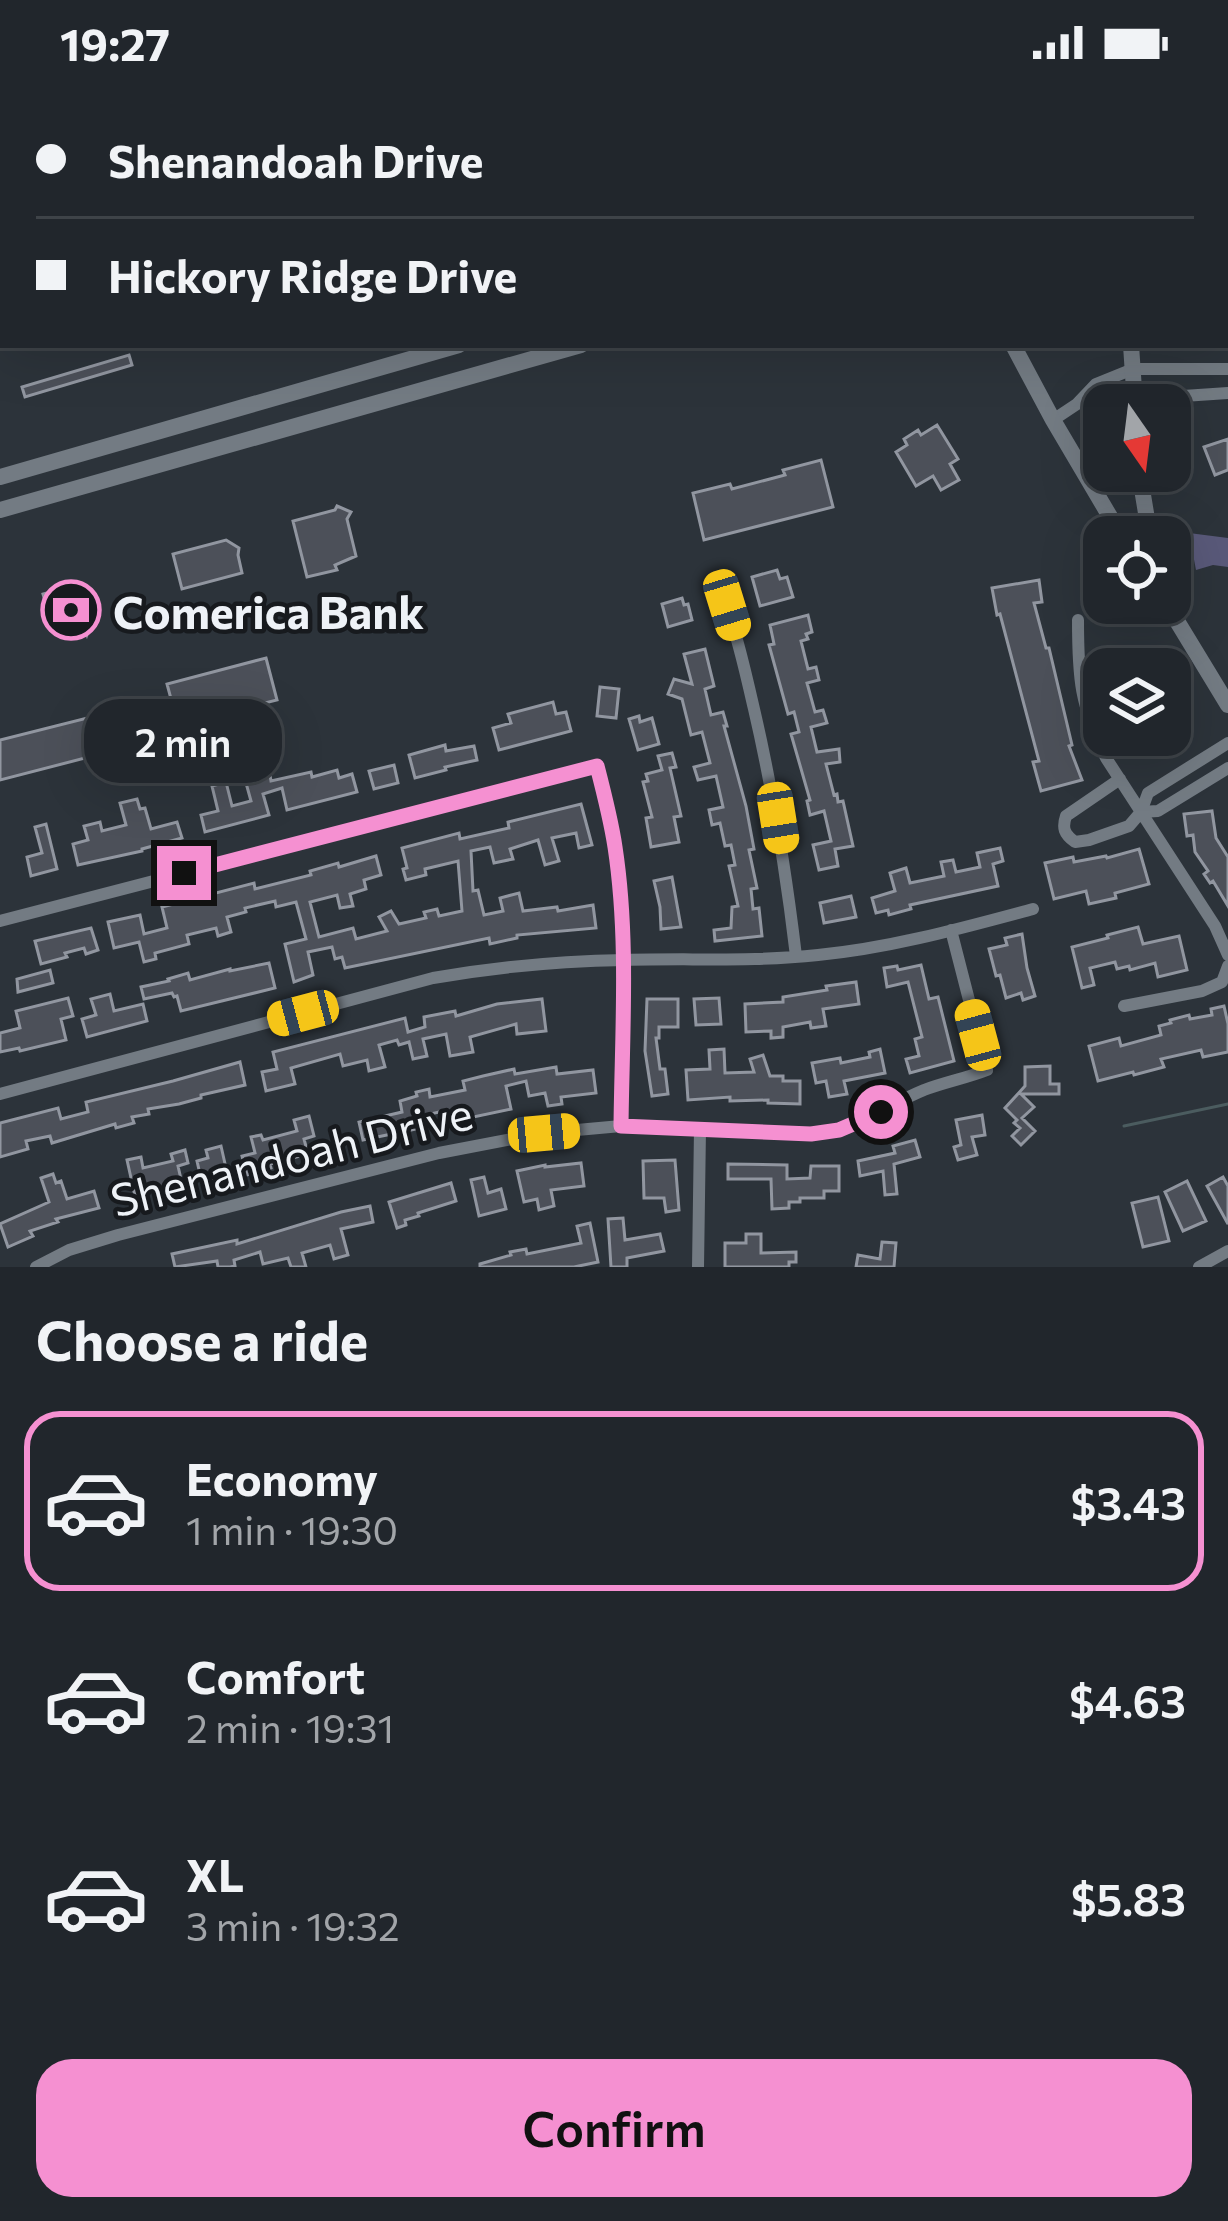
<!DOCTYPE html>
<meta charset="utf-8">
<style>
:root{--surface:#21262c;--page:#292e34;--text:#f1f3f6;--muted:#a2a5a9;--line:#3e4348;--accent:#f590d1}
body{margin:0;font-family:Commissioner,sans-serif;background:var(--page);color:var(--text);height:100vh;display:flex;flex-direction:column;font-size:45px;white-space:nowrap}
*{box-sizing:border-box;margin:0}
p{font-size:39px;color:var(--muted)}
.icon{flex:none;width:66px;height:66px;fill:none;stroke:currentColor;stroke-width:2;stroke-linecap:round;stroke-linejoin:round}
.map{position:relative;height:1183px;overflow:hidden}
.panel{display:flex;flex-direction:column;background:var(--surface);flex:1}
.panel>*{flex:none}
.banner{position:absolute;left:0px;top:0px;width:1230px;height:264px;box-shadow:0 12px 48px #0002,0 0 0 3px var(--line);display:grid;align-content:center;height:264px;padding:0 36px;background:var(--surface)}
.needle{width:78px;rotate:166deg}
.buttons{position:absolute;left:1083px;top:300px;display:grid;gap:24px}
.buttons a{display:grid;place-items:center;width:108px;height:108px;border-radius:24px;background:var(--surface);box-shadow:0 12px 48px #0002,0 0 0 3px var(--line);font-size:60px}
.end{position:absolute;width:54px;height:54px;margin:-27px;border:15px solid #f590d1;background:#111;box-shadow:0 0 0 6px #111}
.from{border-radius:50%}
.bubble{position:absolute;height:84px;border-radius:36px;background:var(--surface);box-shadow:0 12px 48px #0002,0 0 0 3px var(--line);font-size:39px;font-weight:600;line-height:84px;text-align:center}
.car{position:absolute;width:36px;height:72px;margin:-36px -18px;border-radius:15px;box-shadow:0 0 9px 3px #0007;background:linear-gradient(#f5c518 24%,#345 0 40%,#f5c518 0 76%,#345 0 86%,#f5c518 0)}
.banner b{display:flex;align-items:center;gap:42px;height:114px;font-size:45px}
.banner b+b{border-top:3px solid var(--line)}
.banner i{width:30px;height:30px;background:var(--text)}
ul{padding:0;list-style:none}
li{display:flex;align-items:center;gap:36px;height:180px;margin:0 24px 18px;padding:0 12px;border:6px solid transparent;border-radius:36px}
li div{flex:1}
li b{display:block;font-size:45px}
li em{font-style:normal;font-weight:600}
li.on{border-color:var(--accent)}
li>.icon{width:108px;height:108px;stroke-width:1.5}
h2{padding:0 36px;font-size:54px;line-height:144px}
.cta{display:flex;gap:24px;margin-top:auto;padding:24px 36px}
.cta a{flex:1;height:138px;border-radius:36px;background:var(--accent);color:#111;font-size:48px;font-weight:600;line-height:138px;text-align:center}
.status{display:flex;justify-content:space-between;align-items:center;height:84px;padding:0 60px;background:var(--surface);direction:ltr}
.status svg{height:33px;fill:currentColor}
.map>svg:first-child{display:block}
.green{fill:#595979}
.lines{fill:none;stroke-linecap:round;stroke-linejoin:round}
.stream{stroke:#4b5c5f;stroke-width:3}
.building{fill:#4c5059;stroke:#9196a0;stroke-width:3}
.street{stroke:#737b83;stroke-width:12}
.secondary{stroke:#737b83;stroke-width:16}
.route{stroke:#f590d1;stroke-width:15}
.labels{text-anchor:middle;dominant-baseline:central;stroke-width:9;stroke-linejoin:round;paint-order:stroke}
.poi-label{font-size:45px;font-weight:bold;fill:#eef2f7;stroke:#171a1e;text-anchor:start}
.street-label{font-size:45px;fill:#eef2f7;stroke:#171a1e}
</style>
<div class="status"><b>19:27</b><svg viewBox="0 0 49 12"><path d="M0 12V9h3v3zM5 12V6h3v6zM10 12V3h3v9zM15 12V0h3v12zM26 1h20v11H26zM47 4h2v5h-2z"/></svg></div>
<div class="map">
<svg width="1228" height="1183" viewBox="0 0 1228 1183">
<rect width="100%" height="100%" fill="#2c333a"/>
<path class="green" d="M1189 449 1228 454V483L1213 481 1196 486Z"/>
<g class="lines">
<path class="stream" d="M220 3 231 0
M1124 1042 1228 1020"/>
</g>
<path class="building" d="M129 271 132 281 25 313 22 303Z
M937 341 958 375 950 380 959 396 941 406 933 392 916 402 896 368 907 361 904 355 918 346 921 351Z
M1228 355V386L1215 391 1204 363Z
M821 376 833 423 704 456 693 409 730 400 732 405 785 391 783 386Z
M337 422 351 428 347 435 356 472 335 481 337 486 307 493 293 437 335 426Z
M226 456 239 464 238 471 242 489 182 505 173 470Z
M777 486 780 495 787 493 793 513 760 522 752 493Z
M1039 496 1042 518 1034 519 1046 564H1049L1072 661 1069 662 1082 696 1041 707 1033 678 1039 677 1000 530 997 531 992 504Z
M69 503 59 512 86 505 93 531 87 550 82 533 54 541 48 519 46 520 43 510Z
M682 514 684 521 688 520 692 536 668 543 662 520Z
M808 531 812 548 806 550 808 555 801 557 808 585 816 583 819 596 807 599 815 628 823 626 827 639 811 643 817 668 839 665 840 678 826 680 834 711 837 710 838 718 843 717 853 762 835 765 838 782 819 786 813 761 831 757 824 727 810 731 807 717 810 716 791 650 799 648 794 628 788 630 769 561 774 560 770 541Z
M705 565 714 602 705 605 711 631 723 628 727 642H724L746 722 754 765 749 766 757 804 751 805 753 825 759 824 762 852 715 857 714 846 731 844 732 823 738 822 729 782 735 781 731 761 725 762 720 739 712 741 709 726 723 723 716 692 698 696 694 683 710 679 702 648 691 651 682 615 668 610 674 595 692 600 684 570Z
M266 574 277 616 178 641 167 600Z
M600 603 619 605 616 634 597 632Z
M553 618 556 630 566 628 571 647 499 666 493 644 511 639 508 630Z
M107 629 116 666 0 696V656Z
M639 632 640 638 652 634 659 660 638 666 629 635Z
M1121 651H1166L1171 661 1147 673 1141 661 1126 668 1120 656 1123 655Z
M445 661 446 667 474 662 477 676 445 683 446 686 415 694 409 671Z
M672 669 676 683 670 684 681 732 674 733 679 758 651 763 646 734 652 733 643 698 648 697 646 690 662 686 658 672Z
M394 681 398 699 374 705 369 687Z
M337 686 339 694 352 690 357 708 287 726 282 704 263 710 269 731 205 748 201 731 218 727 212 702 226 698 232 722 251 717 246 699 270 691 271 697 311 688 312 693Z
M137 715 140 725 145 724 151 745 177 738 182 754 142 765V767L78 781 73 760 88 756 84 742 100 738 102 747 126 741 120 719Z
M581 720 592 761 579 764 576 749 552 754 559 777 545 781 538 756 510 765 513 775 494 779 490 763 471 767 473 807 478 806 484 831 503 827 500 814 519 809 523 827 557 823 558 827 593 821 596 844 517 851V854L490 860 489 854 345 884 342 873 335 875 332 863 308 868 313 891 294 898 285 860 306 855 296 818 276 823 275 817 245 824 246 828 227 833 231 848 218 852 216 844 187 851 189 860 155 869 156 875 144 878 139 858 114 864 108 838 140 831 144 850 167 844 162 823 254 799 255 805 311 791 310 787 338 779 339 783 376 772 381 791 364 796 366 805 350 810 353 822 340 824 337 811 310 818 319 853 353 844 356 855 387 847 379 833 391 827 399 840 426 834 424 828 437 825 439 832 462 827 458 777 425 785 426 791 406 796 403 785 407 784 402 764 459 749 460 755 509 744 508 738Z
M1212 727 1216 754 1228 773V822L1213 797 1210 799 1204 790 1208 787 1195 768 1193 751 1187 752 1184 730Z
M46 740 57 785 31 792 27 773 42 769 35 743Z
M1000 764 1003 777 993 780 998 802 910 821 911 825 889 831 888 826 876 829 872 814 895 807 890 789 906 784 910 799 944 792 941 778 953 776 956 788 980 783 977 769Z
M1139 765 1149 800 1115 809 1116 814 1089 820 1086 807 1054 815 1045 779 1073 773 1074 778 1106 772 1107 774Z
M672 793 681 843 661 845 660 823 654 797Z
M851 812 856 833 824 839 820 819Z
M1138 843 1143 860 1179 852 1187 886 1158 893 1155 879 1130 886 1129 882 1117 885 1115 878 1090 884 1094 901 1082 904 1072 863 1108 854 1107 851Z
M91 844 98 866 86 870 84 864 65 869 67 873 41 880 35 857Z
M1022 850 1027 884 1035 912 1023 916 1021 909 1006 914 1000 891 996 892 989 865 1007 861 1005 854Z
M269 879 275 904 181 927 177 912 174 913 172 909 144 915 141 903 169 897 168 895 188 889 190 896 230 885V887Z
M921 881 929 915 938 913 954 977 910 989 906 975 919 972 915 955 922 953 908 898 887 903 884 884 897 882 898 886Z
M50 886 53 899 18 908 17 895Z
M856 898 859 920 823 925 826 942 811 944 810 938 783 943V953L771 954V947L746 948 745 920 783 918V913L827 906 826 902Z
M110 910 114 927 143 920 147 937 87 953 82 935 96 931 91 915Z
M68 914 73 932 61 935 66 956 20 967 19 964 0 968V949L20 944 16 927Z
M719 914 721 940 696 941 694 915Z
M542 915 546 947 517 950 516 940 470 953 473 968 450 972 446 950 423 955 427 972 413 975 409 958 399 961 397 956 379 961 385 983 369 987 367 976 343 982 340 970 291 984 295 1000 266 1007 262 988 277 985 273 968 405 934 408 948 425 943 424 933 455 927 456 932 497 920Z
M647 915H678V943H659V954H656L660 985H665L668 1010 652 1012 645 967Z
M1224 922 1228 940V968L1203 973 1201 966 1161 975 1164 983 1134 991 1133 988 1098 997 1089 962 1119 954 1121 962 1161 951 1159 942 1171 939 1170 936 1189 931 1190 935 1212 931 1211 925Z
M724 965 725 989 754 988 750 975 763 971 770 992H783V997H800V1020L768 1019V1016L730 1017V1013L688 1016 686 986 710 985 709 966Z
M880 965 885 989 844 997 847 1010 829 1013 826 997 816 999 812 979 840 974 841 979 870 973 869 968Z
M240 978 245 1001 201 1011V1014L179 1020 148 1025 149 1030 132 1033 134 1039 116 1044 115 1040 52 1059 50 1052 26 1057 28 1065 0 1073V1039L58 1024 61 1035 88 1028 86 1018 173 997Z
M1050 982V1000H1059V1010H1021L1034 1023 1022 1034 1035 1047 1021 1061 1012 1052 1020 1044 1014 1039 1017 1036 1005 1024 1025 1002V983Z
M556 983 557 990 593 986 596 1009 561 1013 562 1020 548 1022 545 1009 529 1012 526 997 506 1002 511 1025 445 1039 443 1027 422 1032 425 1043 363 1056 359 1038 402 1028 400 1017 417 1012 416 1008 429 1005 430 1013 465 1006 463 997 483 992 514 985 515 990Z
M982 1031 985 1051 972 1053 977 1071 958 1076 954 1063 961 1061 956 1036Z
M309 1032 314 1052 304 1055 308 1070 270 1080 271 1084 247 1091 242 1072 255 1069 251 1053 261 1051 263 1056 297 1047 294 1036Z
M915 1056 920 1073 894 1080 897 1110 885 1111 883 1087 860 1092 858 1077 895 1069 893 1062Z
M221 1062 228 1093 202 1099 197 1077 208 1074 206 1066Z
M185 1066 188 1079 178 1082 183 1104 155 1111 154 1107 135 1112 127 1076 141 1073 143 1084 173 1077 171 1070Z
M675 1076 679 1126 666 1128 664 1114H644L643 1077Z
M581 1079 584 1102 551 1106 554 1122 539 1126 537 1115 524 1118 517 1087 545 1081V1083Z
M728 1080 787 1081V1095L810 1094 811 1082H839V1107H824V1114H800V1118H789V1124L772 1125 771 1095H728Z
M53 1090 56 1099 61 1097 67 1115 94 1107 99 1124 56 1135 58 1138 30 1147 33 1152 8 1163 0 1140 49 1118 41 1094Z
M484 1093 488 1109 501 1105 506 1125 479 1132 471 1096Z
M1223 1093 1228 1102V1140L1207 1102Z
M1187 1097 1206 1137 1183 1147 1165 1108Z
M451 1099 456 1117 418 1129 419 1132 405 1136 406 1141 397 1144 389 1118Z
M1158 1113 1169 1157 1143 1163 1132 1119Z
M370 1122 373 1138 341 1145 348 1171 334 1175 330 1161 302 1169 306 1183H291L288 1174 263 1180 260 1168 234 1176 235 1182 230 1183H218L217 1177 175 1183 172 1170 237 1156V1160L341 1128Z
M623 1134 625 1156 660 1150 664 1167 627 1174V1183H611L608 1135Z
M590 1139 598 1178 574 1183H480V1180L511 1171 510 1168 526 1165 527 1170 581 1159 577 1142Z
M746 1150H761V1169L796 1168V1178H789V1183H725V1159H746Z
M882 1158 896 1159 894 1183H856L858 1171 880 1175Z"/>
<g class="lines">
<path class="street" d="M1080 319 1228 309
M1053 336 1077 320 1096 300 1133 285H1228
M717 500C735 540 744 582 754 625 773 707 786 788 796 872
M1078 536C1078 595 1080 620 1106 674L1215 842 1228 871
M1120 695 1066 732C1062 744 1064 750 1075 758L1089 756 1129 742 1141 728 1148 709 1228 659
M1141 728 1158 727 1228 684
M0 837 597 682C604 709 611 736 615 763 629 855 622 950 621 1042
M1124 922 1202 907 1222 898 1228 882
M0 1010 433 894C496 883 560 877 625 876 689 874 753 878 818 871 891 864 962 844 1033 825
M36 1183 69 1166 118 1151 439 1069 544 1049 621 1042 811 1050C854 1047 885 1022 924 1006 945 998 967 994 987 986L951 846
M698 1183 700 1045
M1199 1183 1228 1167"/>
<path class="secondary" d="M1073 0 1075 3
M940 3V0
M0 4 3 5
M1227 5H1228
M0 38 3 26
M1227 113 1228 112
M1013 261 1053 336 1122 453
M1131 261 1135 321
M1139 387 1150 453
M0 393 459 261
M0 426 581 261
M1166 519 1228 621"/>
</g>
<g class="lines">
<path class="route" d="M184 789 597 682C604 709 611 736 615 763 629 855 622 950 621 1042L811 1050 839 1046 881 1028"/>
</g>
<defs>
<g id="bank-ring" transform="scale(3)"><circle r="9.5" fill="#171a1e" stroke="#f590d1" stroke-width="1.5"/><path d="M-6-4H6V4H-6ZM0-2.3a2.3 2.3 0 1 0 0 4.6a2.3 2.3 0 1 0 0-4.6Z" fill="#f590d1"/></g>
</defs>
<g fill-rule="evenodd">
<use href="#bank-ring" x="71" y="526"/>
</g>
<g class="labels">
<g class="poi-label">
<text x="113" y="526">Comerica Bank</text>
</g>
<g class="street-label">
<text transform="translate(291 1071) rotate(-14)">Shenandoah Drive</text>
</g>
</g>
</svg>
<div class="buttons">
<a><svg class="needle" viewBox="-14 -14 28 28"><path d="M0-13l5 13h-10z" fill="#e53935"/><path d="M0 13l5-13h-10z" fill="#a2a5a9"/></svg></a>
<a><svg class="icon" aria-label="locate" viewBox="0 0 24 24"><circle cx="12" cy="12" r="6"/><path d="M12 2v4M12 18v4M2 12h4M18 12h4"/></svg></a>
<a><svg class="icon" aria-label="layers" viewBox="0 0 24 24"><path d="M12 4l9 5-9 5-9-5zM3 14l9 5 9-5"/></svg></a>
</div>
<i class="end from" style="left:881px;top:1028px"></i>
<i class="end" style="left:184px;top:789px"></i>
<div class="bubble" style="left:84px;top:615px;width:198px">2 min</div>
<i class="car" style="left:727px;top:521px;rotate:163deg"></i>
<i class="car" style="left:778px;top:734px;rotate:171deg"></i>
<i class="car" style="left:303px;top:929px;rotate:255deg"></i>
<i class="car" style="left:978px;top:951px;rotate:345deg"></i>
<i class="car" style="left:544px;top:1049px;rotate:85deg"></i>
<div class="banner">
<b><i class="from"></i>Shenandoah Drive</b>
<b><i></i>Hickory Ridge Drive</b>
</div>
</div>
<section class="panel">
<h2>Choose a ride</h2>
<ul>
<li class="on"><svg class="icon" aria-label="car" viewBox="0 0 24 24"><path d="M5 17H2v-5l4-1 3-4h7l3 4 3 1v5h-3M9 17h6M6 11h13"/><circle cx="7" cy="17" r="2"/><circle cx="17" cy="17" r="2"/></svg><div><b>Economy</b><p>1 min · 19:30</p></div><em>$3.43</em></li>
<li><svg class="icon" aria-label="car" viewBox="0 0 24 24"><path d="M5 17H2v-5l4-1 3-4h7l3 4 3 1v5h-3M9 17h6M6 11h13"/><circle cx="7" cy="17" r="2"/><circle cx="17" cy="17" r="2"/></svg><div><b>Comfort</b><p>2 min · 19:31</p></div><em>$4.63</em></li>
<li><svg class="icon" aria-label="car" viewBox="0 0 24 24"><path d="M5 17H2v-5l4-1 3-4h7l3 4 3 1v5h-3M9 17h6M6 11h13"/><circle cx="7" cy="17" r="2"/><circle cx="17" cy="17" r="2"/></svg><div><b>XL</b><p>3 min · 19:32</p></div><em>$5.83</em></li>
</ul>
<div class="cta"><a>Confirm</a></div>
</section>
